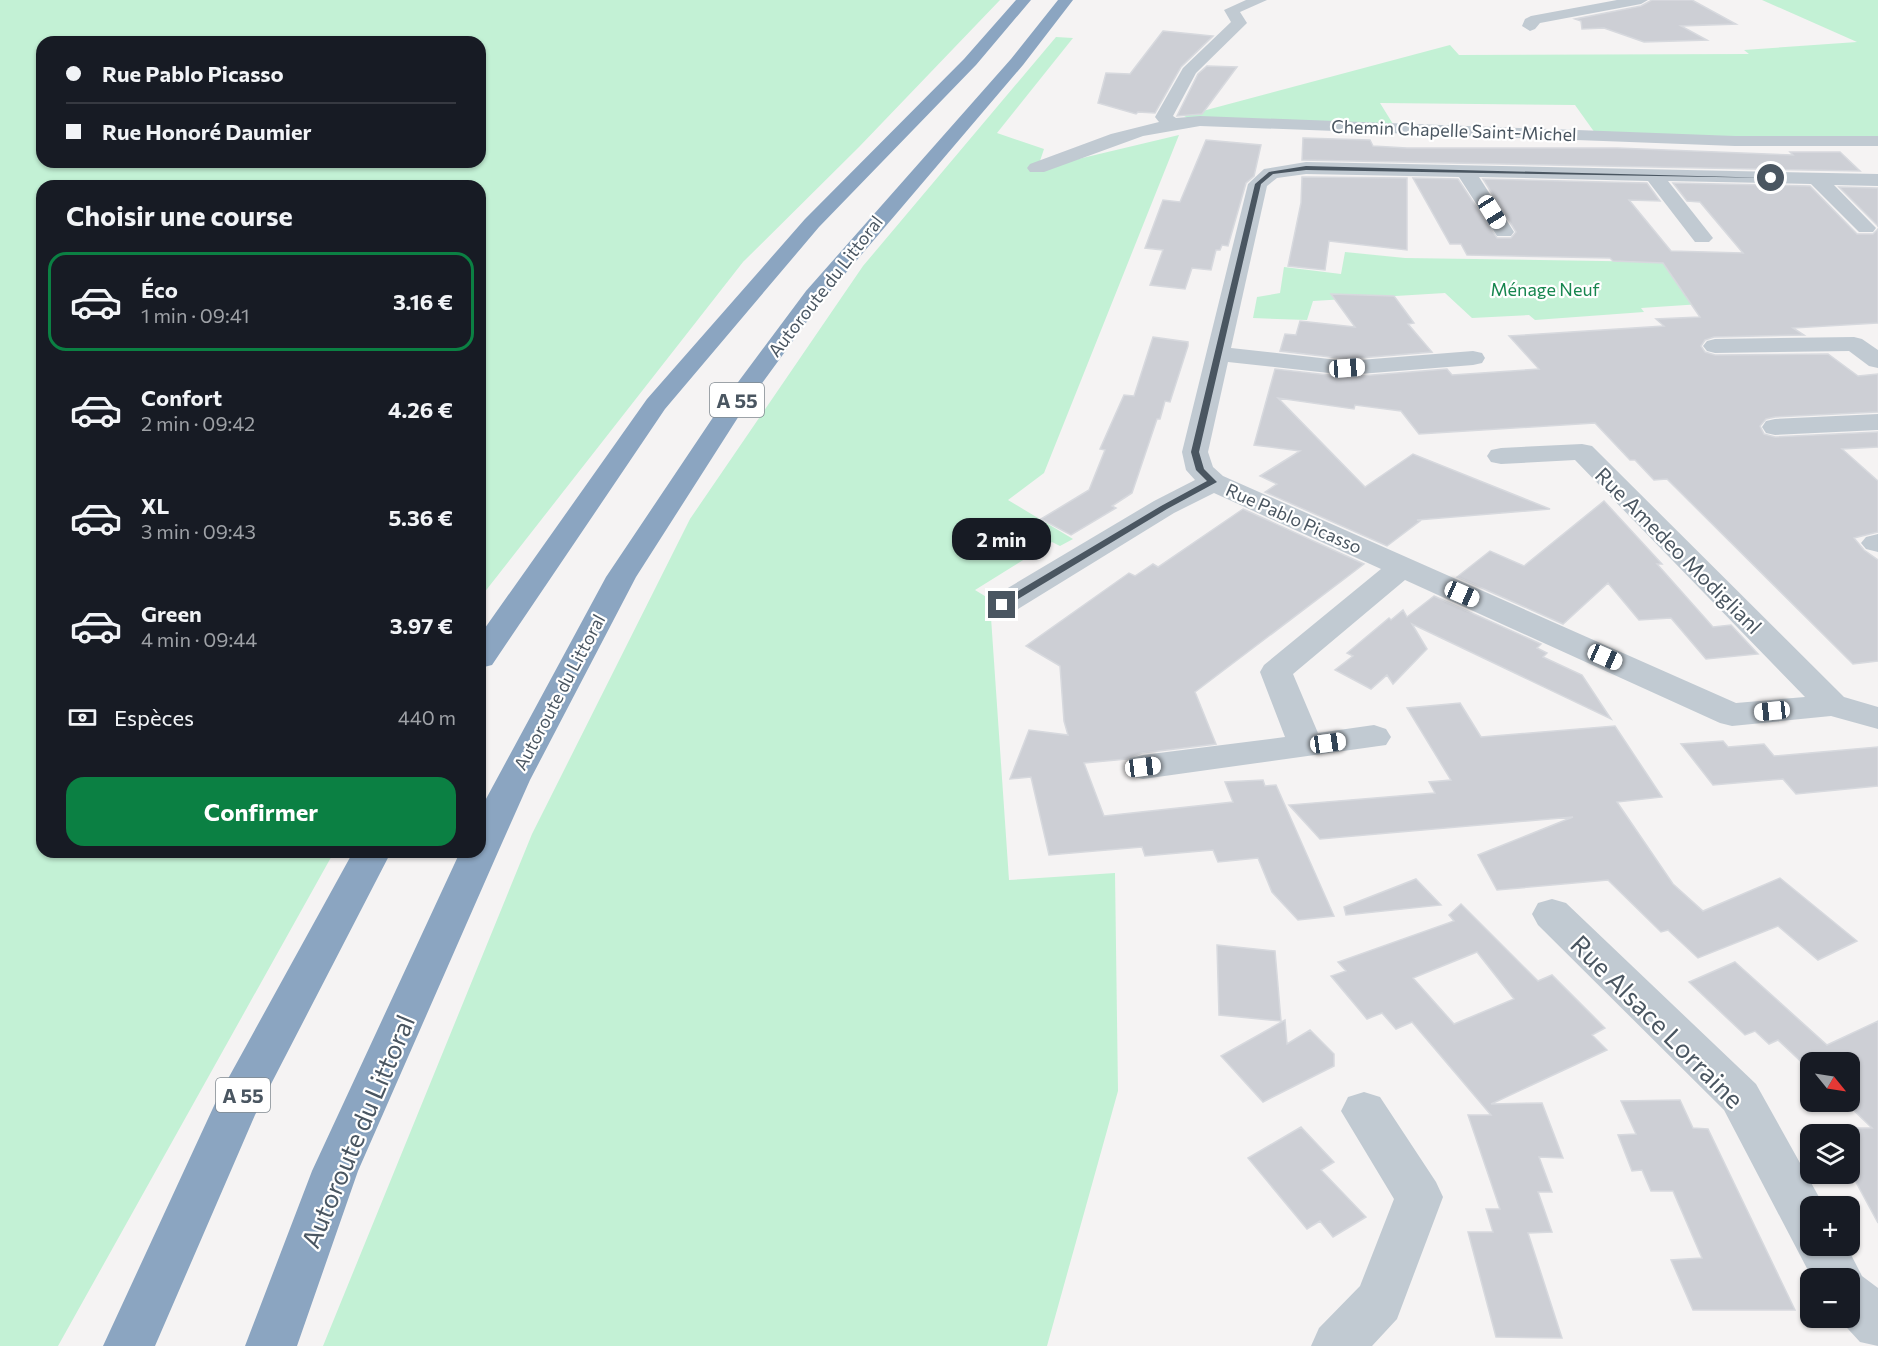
<!DOCTYPE html>
<html lang="fr">
<meta charset="utf-8">
<style>
:root{--surface:#171b24;--page:#20242c;--text:#f1f3f6;--muted:#9ea1a6;--line:#363941;--accent:#0b8043}
body{margin:0;font-family:Commissioner,sans-serif;background:var(--page);color:var(--text);height:100vh;display:flex;flex-direction:column;font-size:22px;white-space:nowrap}
*{box-sizing:border-box;margin:0}
p{font-size:20px;color:var(--muted)}
.icon{flex:none;width:33px;height:33px;fill:none;stroke:currentColor;stroke-width:2;stroke-linecap:round;stroke-linejoin:round}
.map{position:relative;flex:1;overflow:hidden}
.drawer{position:absolute;left:36px;top:180px;width:450px;height:678px;display:flex;flex-direction:column;background:var(--surface);border-radius:18px;box-shadow:0 2px 4px #0004}
.drawer>*{flex:none}
.guide{position:absolute;left:36px;top:36px;width:450px;height:132px;border-radius:18px;box-shadow:0 2px 4px #0004;display:grid;align-content:center;height:132px;padding:0 30px;background:var(--surface)}
.needle{width:39px;rotate:120deg}
.buttons{position:absolute;left:1800px;top:1052px;display:grid;gap:12px}
.buttons a{display:grid;place-items:center;width:60px;height:60px;border-radius:12px;background:var(--surface);box-shadow:0 2px 4px #0004;font-size:30px}
.end{position:absolute;width:27px;height:27px;margin:-14px;border:8px solid #4a5661;background:#fff;box-shadow:0 0 0 3px #fff}
.from{border-radius:50%}
.bubble{position:absolute;height:42px;border-radius:18px;background:var(--surface);box-shadow:0 2px 4px #0004;font-size:20px;font-weight:700;line-height:42px;text-align:center}
.car{position:absolute;width:18px;height:36px;margin:-18px -9px;border-radius:8px;box-shadow:0 0 4px 2px #0007;background:linear-gradient(#fff 24%,#345 0 40%,#fff 0 76%,#345 0 86%,#fff 0)}
.guide b{display:flex;align-items:center;gap:21px;height:57px;font-size:22px}
.guide b+b{border-top:2px solid var(--line)}
.guide i{width:15px;height:15px;background:var(--text)}
ul{padding:0;list-style:none}
li{display:flex;align-items:center;gap:18px;height:99px;margin:0 12px 9px;padding:0 18px;border:3px solid transparent;border-radius:18px}
li div{flex:1}
li b{display:block;font-size:22px}
li em{font-style:normal;font-weight:700}
li.on{border-color:var(--accent)}
li>.icon{width:54px;height:54px;stroke-width:1.5}
h2{padding:0 30px;font-size:27px;line-height:72px}
.pay{display:flex;align-items:center;gap:15px;height:66px;padding:0 30px;font-size:22px}
.pay p{margin-inline-start:auto}
.action{display:flex;gap:12px;margin-top:auto;padding:12px 30px}
.action a{flex:1;height:69px;border-radius:18px;background:var(--accent);color:#fff;font-size:24px;font-weight:700;line-height:69px;text-align:center}
.map>svg:first-child{display:block}
.green{fill:#c3f1d5;fill-rule:evenodd}
.building{fill:#cdcfd5;stroke:#d7d9de;stroke-width:1.5;fill-rule:evenodd}
.lines{fill:none;stroke-linecap:round;stroke-linejoin:round}
.street{fill:#c1cad2;fill-rule:evenodd}
.highway{fill:#8ba5c1;fill-rule:evenodd}
.route{fill:#4a5661}
.labels{text-anchor:middle;dominant-baseline:central;stroke-width:4.5;stroke-linejoin:round;paint-order:stroke}
.far-street-label{font-size:18px;fill:#4a5661;stroke:#fff}
.far-park-label{font-size:18px;fill:#17864f;stroke:#fff}
.shield{fill:#fff;stroke:#808990;stroke-width:1.5}
.shield-label{font-size:20px;font-weight:bold;fill:#4a5661}
.street-label{font-size:21px;fill:#4a5661;stroke:#fff}
.near-street-label{font-size:26px;fill:#4a5661;stroke:#fff}
</style>
<div class="map">
<svg width="1878" height="1346" viewBox="0 0 1878 1346">
<rect width="100%" height="100%" fill="#f5f3f3"/>
<path class="green" d="M0 0H1000L859 147 743 262 480 598V186H42V852H334L58 1346H0ZM42 42H480V162H42Z
M1762 0H1878V137L1799 139 1595 133 1575 105 1380 103 1393 124 1190 119 1184 116 1450 45 1459 55 1749 54 1744 50 1857 42Z
M1056 37 1073 38 997 133 1044 149 1040 161 1053 165 1179 135 1044 473 1008 500 1073 539 1060 546 1052 542 975 590 993 601 990 603 1009 880 1115 873 1118 1091 1047 1346H323L532 834 690 519 863 266Z
M1345 252 1405 258 1664 262 1790 298 1641 308 1644 312 1535 320 1529 315 1472 318 1445 293 1313 301 1307 320 1253 318 1257 297 1280 293 1284 267 1341 274Z"/>
<path class="building" d="M1652 0H1692L1736 24 1681 26 1707 40 1644 42 1604 28 1582 29 1581 21 1575 19 1641 6Z
M1163 31 1213 36 1181 67 1155 113 1138 112 1136 114 1098 103 1106 73 1130 74Z
M1207 66 1237 67 1202 114 1177 116 1198 74Z
M1303 138 1370 140 1373 146 1407 148H1617L1793 155 1790 152H1840L1860 171 1302 160Z
M1206 140 1261 145 1254 176 1246 183 1228 246 1222 245 1220 250H1216L1211 270 1192 268 1185 289 1150 285 1163 250 1145 248 1163 200 1180 202Z
M1302 177 1407 178V250L1329 241 1325 270 1288 266 1301 203Z
M1413 178 1458 179 1497 238H1511L1516 232 1483 179 1647 183 1660 201 1629 200 1671 251 1743 253 1700 202 1687 201 1673 183 1810 186 1857 234H1873L1878 229V323L1793 328 1804 335 1714 337 1705 340 1701 346 1705 352 1715 355 1828 354 1858 376 1878 374V412L1775 417 1766 419 1760 426 1764 434 1775 437 1878 432V447L1842 449 1878 481V532L1854 538 1864 550 1878 560V661L1853 664 1667 479 1654 480 1635 460H1630L1595 423 1419 434 1401 411 1355 405 1354 409 1278 398 1365 487 1413 454 1550 509 1417 520 1420 521 1387 546 1265 492 1277 484 1260 476 1300 451 1254 445 1275 369 1347 377 1447 369 1452 375 1539 369 1509 336 1664 326 1656 319 1700 317 1663 263 1613 261 1610 258 1467 255 1461 244H1450Z
M1839 187 1878 188V227V226Z
M1331 294 1394 296 1414 323 1408 324 1432 352 1347 359 1280 351 1285 334 1296 335 1300 321 1355 327Z
M1153 337 1188 342V346L1170 402 1165 401 1160 419H1157L1132 493 1112 506 1116 508 1071 535 1041 519 1089 490 1105 450 1100 449 1124 395 1134 396Z
M1604 501 1662 564H1657L1713 627 1731 625 1758 654 1706 659 1671 618 1639 620 1608 583 1563 624 1457 577 1490 551 1524 566Z
M1243 509 1364 564 1195 692 1216 744 1142 753 1127 759 1084 763 1104 816 1233 802 1225 782 1263 780 1265 786 1276 785 1334 916 1298 920 1272 892 1258 858 1218 862 1213 850 1145 856 1142 847 1049 855 1031 777 1010 779 1029 730 1068 735 1064 721 1060 666 1026 646 1129 573 1135 576 1153 564 1158 567Z
M1434 596 1541 644 1537 648 1547 653 1543 657 1582 675 1611 719 1412 624 1427 649 1393 684 1387 675 1371 689 1335 670 1353 656 1347 653 1389 618 1391 620 1403 610 1407 617Z
M1460 703 1481 737 1615 726 1662 797 1617 802 1673 884 1703 911 1780 878 1857 941 1818 960 1778 926 1698 958 1668 930 1661 932 1608 880 1497 890 1478 855 1573 817 1320 839 1289 805 1435 793 1429 782 1451 780 1407 708Z
M1723 741 1728 747 1764 744 1774 756 1878 747V786L1796 794 1783 779 1713 785 1681 744Z
M1416 879 1441 905 1346 915 1344 907Z
M1461 904 1538 981 1552 975 1605 1028 1592 1035 1607 1050 1491 1104 1542 1103 1563 1158 1539 1157 1552 1192H1538L1552 1232 1528 1233 1562 1338 1496 1337 1468 1232H1493L1486 1209H1500L1468 1115H1491L1412 1022 1396 1029 1382 1013 1367 1019 1331 976 1346 971 1338 962 1454 921 1449 915ZM1477 952 1514 999 1454 1024 1413 978Z
M1217 945 1275 951 1281 1021 1219 1015Z
M1735 962 1827 1045 1878 1021V1223L1850 1171V1128H1872L1844 1101H1850V1062H1810V1070L1778 1040 1769 1044 1755 1031 1745 1035 1689 982Z
M1285 1020 1287 1044 1310 1030 1334 1054V1066L1263 1102 1221 1056Z
M1680 1100 1693 1128 1708 1129 1795 1310H1693L1671 1260 1702 1258 1673 1191H1651L1642 1170 1632 1171 1618 1135 1636 1134 1621 1101Z
M1301 1127 1334 1162 1321 1170 1366 1217 1333 1237 1320 1221 1307 1229 1248 1158Z"/>
<g class="lines">
<path class="street" d="M1246 0H1267L1240 12 1247 23 1196 73 1173 116 1176 118 1200 116 1735 136H1878V146H1735L1200 126 1143 136 1044 172H1030L1027 168 1030 164 1111 134 1159 122 1155 117 1183 68 1231 22 1224 10Z
M1617 0H1648L1641 4 1540 23 1535 29 1530 31 1522 26 1525 19 1531 16Z
M1306 162 1878 174V186L1834 185 1876 228 1873 232H1859L1811 184 1668 181 1713 238 1709 242H1695L1648 181 1479 177 1514 232 1511 236H1497L1459 177 1306 174 1277 178 1267 186 1231 348 1347 361 1473 351 1482 353 1485 358 1482 363 1473 365 1347 375 1228 362 1208 452 1213 467 1223 476 1736 703 1805 697 1575 460 1501 464 1491 462 1487 456 1491 450 1501 448 1582 444 1592 446 1844 697 1878 707V729L1831 716 1732 726 1720 723 1405 580 1293 674 1318 733 1374 725 1386 729 1391 737 1386 745 1143 779 1130 776 1125 767 1130 758 1143 755 1285 737 1260 672 1264 665 1381 569 1214 493 1174 513 1013 612 1002 614 991 612 986 605 991 598 1154 501 1195 480 1186 470 1182 452 1248 184 1264 169Z
M1854 337 1862 339 1878 350V368L1869 366 1849 351 1715 353 1707 351 1703 346 1707 341 1715 339Z
M1878 414V430L1775 435 1766 433 1762 427 1766 421 1775 419Z
M1878 534V552L1866 549 1861 543 1866 537Z
M1552 899 1566 903 1756 1084 1824 1206H1810V1245H1846L1862 1276 1878 1288V1346L1860 1342 1837 1317H1850V1278H1812L1724 1110 1538 925 1532 914 1538 903Z
M1364 1092 1380 1097 1436 1182 1443 1197 1397 1319 1372 1346H1311L1319 1328 1360 1286 1394 1199 1341 1111 1348 1097Z"/>
<path class="highway" d="M1016 0H1031L976 65 819 227 665 409 492 665 480 668V635L647 399 805 219 964 59Z
M1058 0H1073L1023 65 822 301 744 408 636 577 530 780 498 852 358 1171 297 1346H245L312 1171 460 852H480V810L606 577 724 401 806 291 1011 59Z
M353 852H391L255 1115 155 1346H103L219 1095Z"/>
</g>
<path class="route" d="M1306 166 1774 178 1306 170 1273 174 1261 184 1199 452 1204 469 1217 482 1167 509 1005 607H998V603L1161 506 1207 481 1196 470 1191 452 1255 184 1269 172Z"/>
<g class="labels">
<g class="far-street-label">
<text transform="translate(1454 130) rotate(2)">Chemin Chapelle Saint-Michel</text>
<text transform="translate(825 286) rotate(-52)">Autoroute du Littoral</text>
<text transform="translate(1294 518) rotate(24)">Rue Pablo Picasso</text>
<text transform="translate(559 692) rotate(-62)">Autoroute du Littoral</text>
</g>
<g class="far-park-label">
<text x="1545" y="289">Ménage Neuf</text>
</g>
<g class="shield">
<rect x="710" y="383" width="54" height="34" rx="4.5"/>
<rect x="216" y="1078" width="54" height="34" rx="4.5"/>
</g>
<g class="shield-label">
<text x="737" y="400">A 55</text>
<text x="243" y="1095">A 55</text>
</g>
<g class="street-label">
<text transform="translate(1679 550) rotate(45)">Rue Amedeo Modiglianl</text>
</g>
<g class="near-street-label">
<text transform="translate(1658 1021) rotate(45)">Rue Alsace Lorraine</text>
<text transform="translate(357 1131) rotate(-67)">Autoroute du Littoral</text>
</g>
</g>
</svg>
<div class="buttons">
<a><svg class="needle" viewBox="-14 -14 28 28"><path d="M0-13l5 13h-10z" fill="#e53935"/><path d="M0 13l5-13h-10z" fill="#9ea1a6"/></svg></a>
<a><svg class="icon" aria-label="layers" viewBox="0 0 24 24"><path d="M12 4l9 5-9 5-9-5zM3 14l9 5 9-5"/></svg></a>
<a>+</a>
<a>−</a>
</div>
<i class="end from" style="left:1771px;top:178px"></i>
<i class="end" style="left:1002px;top:605px"></i>
<div class="bubble" style="left:952px;top:518px;width:99px">2 min</div>
<i class="car" style="left:1492px;top:212px;rotate:148deg"></i>
<i class="car" style="left:1347px;top:368px;rotate:86deg"></i>
<i class="car" style="left:1462px;top:594px;rotate:114deg"></i>
<i class="car" style="left:1605px;top:657px;rotate:114deg"></i>
<i class="car" style="left:1772px;top:711px;rotate:264deg"></i>
<i class="car" style="left:1328px;top:743px;rotate:82deg"></i>
<i class="car" style="left:1143px;top:767px;rotate:83deg"></i>
<div class="guide">
<b><i class="from"></i>Rue Pablo Picasso</b>
<b><i></i>Rue Honoré Daumier</b>
</div>
<section class="drawer">
<h2>Choisir une course</h2>
<ul>
<li class="on"><svg class="icon" aria-label="car" viewBox="0 0 24 24"><path d="M5 17H2v-5l4-1 3-4h7l3 4 3 1v5h-3M9 17h6M6 11h13"/><circle cx="7" cy="17" r="2"/><circle cx="17" cy="17" r="2"/></svg><div><b>Éco</b><p>1 min · 09:41</p></div><em>3.16 €</em></li>
<li><svg class="icon" aria-label="car" viewBox="0 0 24 24"><path d="M5 17H2v-5l4-1 3-4h7l3 4 3 1v5h-3M9 17h6M6 11h13"/><circle cx="7" cy="17" r="2"/><circle cx="17" cy="17" r="2"/></svg><div><b>Confort</b><p>2 min · 09:42</p></div><em>4.26 €</em></li>
<li><svg class="icon" aria-label="car" viewBox="0 0 24 24"><path d="M5 17H2v-5l4-1 3-4h7l3 4 3 1v5h-3M9 17h6M6 11h13"/><circle cx="7" cy="17" r="2"/><circle cx="17" cy="17" r="2"/></svg><div><b>XL</b><p>3 min · 09:43</p></div><em>5.36 €</em></li>
<li><svg class="icon" aria-label="car" viewBox="0 0 24 24"><path d="M5 17H2v-5l4-1 3-4h7l3 4 3 1v5h-3M9 17h6M6 11h13"/><circle cx="7" cy="17" r="2"/><circle cx="17" cy="17" r="2"/></svg><div><b>Green</b><p>4 min · 09:44</p></div><em>3.97 €</em></li>
</ul>
<div class="pay"><svg class="icon" aria-label="cash" viewBox="0 0 24 24"><path d="M3 7h18v10H3z"/><circle cx="12" cy="12" r="2"/></svg>Espèces<p>440 m</p></div>
<div class="action"><a>Confirmer</a></div>
</section>
</div>
